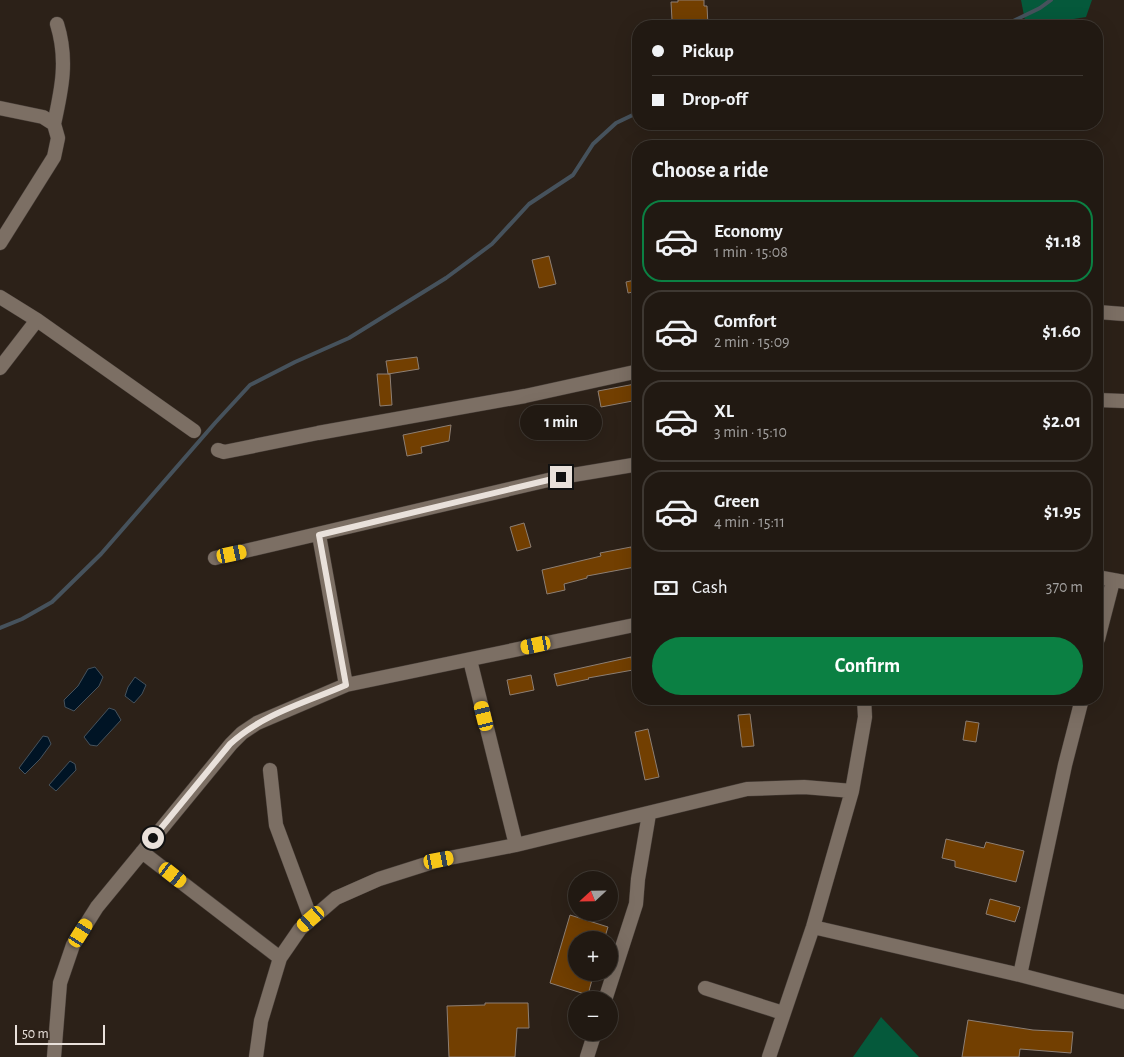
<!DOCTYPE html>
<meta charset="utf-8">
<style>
:root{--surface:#211912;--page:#29221b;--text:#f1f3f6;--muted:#a2a09f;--line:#3e3832;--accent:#0b8043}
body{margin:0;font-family:"Alegreya Sans",sans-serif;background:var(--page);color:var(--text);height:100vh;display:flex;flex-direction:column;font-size:19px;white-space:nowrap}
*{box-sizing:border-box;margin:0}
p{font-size:16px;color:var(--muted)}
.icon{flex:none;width:28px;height:28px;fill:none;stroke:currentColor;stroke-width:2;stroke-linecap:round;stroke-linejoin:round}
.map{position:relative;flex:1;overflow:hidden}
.panel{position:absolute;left:632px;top:140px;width:471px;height:565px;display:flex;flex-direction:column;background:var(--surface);border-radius:20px;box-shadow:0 5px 20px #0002,0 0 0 1px var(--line)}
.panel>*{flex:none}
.top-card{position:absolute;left:632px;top:20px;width:471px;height:110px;border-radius:20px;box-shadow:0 5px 20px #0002,0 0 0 1px var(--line);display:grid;align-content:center;height:110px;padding:0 20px;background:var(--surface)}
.needle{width:32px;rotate:248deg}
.fabs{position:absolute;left:568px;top:871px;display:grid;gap:10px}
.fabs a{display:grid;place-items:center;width:50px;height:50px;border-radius:50%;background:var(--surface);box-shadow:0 5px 20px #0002,0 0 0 1px var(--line);font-size:25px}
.scale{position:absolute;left:15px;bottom:12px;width:90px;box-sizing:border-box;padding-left:5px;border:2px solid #e9e1db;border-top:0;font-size:14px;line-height:18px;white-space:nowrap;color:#e9e1db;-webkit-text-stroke:4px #2c2118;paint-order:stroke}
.end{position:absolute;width:22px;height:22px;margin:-11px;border:6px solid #e9e1db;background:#111;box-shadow:0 0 0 2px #111}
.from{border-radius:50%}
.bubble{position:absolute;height:35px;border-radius:18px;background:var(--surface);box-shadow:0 5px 20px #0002,0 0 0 1px var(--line);font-size:16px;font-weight:600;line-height:35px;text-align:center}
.car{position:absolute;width:15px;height:30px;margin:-15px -8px;border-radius:6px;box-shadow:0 0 4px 1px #0007;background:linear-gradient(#f5c518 24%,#345 0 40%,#f5c518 0 76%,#345 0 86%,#f5c518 0)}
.top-card b{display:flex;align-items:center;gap:18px;height:48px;font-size:19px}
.top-card b+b{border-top:1px solid var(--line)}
.top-card i{width:12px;height:12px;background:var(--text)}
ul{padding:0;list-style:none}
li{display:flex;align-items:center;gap:15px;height:82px;margin:0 10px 8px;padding:0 10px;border:2px solid var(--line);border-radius:20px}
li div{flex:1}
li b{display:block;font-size:19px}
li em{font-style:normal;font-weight:600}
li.current{border-color:var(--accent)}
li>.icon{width:45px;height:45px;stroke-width:1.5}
h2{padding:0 20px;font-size:22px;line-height:60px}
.pay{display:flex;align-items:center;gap:12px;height:55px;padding:0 20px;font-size:19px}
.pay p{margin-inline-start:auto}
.button{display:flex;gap:10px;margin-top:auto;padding:10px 20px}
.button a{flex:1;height:58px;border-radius:30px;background:var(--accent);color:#fff;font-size:20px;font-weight:600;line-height:58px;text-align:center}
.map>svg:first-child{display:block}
.green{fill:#05593b}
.water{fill:#001425;stroke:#46525c}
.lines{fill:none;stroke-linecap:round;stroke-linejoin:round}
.stream{stroke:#46525c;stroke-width:4}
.building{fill:#723f01;stroke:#8d7f74}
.minor-casing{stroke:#473e38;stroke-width:15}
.minor{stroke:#7c6f64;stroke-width:14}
.route{stroke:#e9e1db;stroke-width:6}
</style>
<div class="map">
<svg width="1124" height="1057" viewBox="0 0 1124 1057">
<rect width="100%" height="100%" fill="#2c2118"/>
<path class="green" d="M1021 0H1092L1086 17 1030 26H1026Z
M881 1017 919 1057H853Z"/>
<path class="water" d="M95 667 103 677 99 686 74 711 65 707 64 700 78 686 88 669Z
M135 677 146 685 142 694 134 703 125 696 128 687Z
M109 708 115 710 121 720 97 746 90 745 84 737Z
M43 736 48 737 51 744 40 759 25 774 19 768Z
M70 761 75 764 76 770 56 791 49 785Z"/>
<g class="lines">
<path class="stream" d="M935 26 1007 24 1040 8 1051 0
M0 628 22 619 52 602 101 554 215 423 250 385 295 362 349 338 446 278 492 244 529 204 573 175 593 144 616 123 639 112"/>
</g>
<path class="building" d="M678 0H704V6H707L708 26H679V20H672L671 2H678Z
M549 256 556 284 539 288 532 260Z
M639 279V291L628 293 626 282Z
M417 357 419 369 388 374 386 361Z
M377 374H390L392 405 380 406Z
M635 384 638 400 601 407 598 391Z
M451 425 449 441 421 447 422 453 407 456 403 435Z
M524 523 531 547 517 551 510 527Z
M631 547 635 567 587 576V578L564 584 565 590 547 594 542 570 601 556 600 553Z
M631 657 633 670 588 678 589 679 557 686 554 674Z
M531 675 534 690 510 695 507 680Z
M750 714 754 746 742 747 738 715Z
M966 721 979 723 976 742 963 740Z
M648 729 659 777 645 780 635 732Z
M946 839 984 848 986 842 1024 851 1016 882 955 867V861L942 858Z
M990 899 1020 907 1015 922 986 914Z
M570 915 608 927 604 940H576V972H594L588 995 550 983Z
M485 1003H528L529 1028H517L515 1057H449L447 1006 485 1005Z
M968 1020 1033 1030 1073 1032 1071 1053 1020 1049 1019 1057H962Z"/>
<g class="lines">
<g class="minor-casing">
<path id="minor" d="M0 108 43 117 54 124 58 138 54 157 0 243
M54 124C62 88 68 59 57 24
M0 297 37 320 194 431
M1098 312 1124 314
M0 368 37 320
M1098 400 1124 401
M218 450 224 452 318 433 525 396 639 371
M319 535 346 685
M215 558 561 477 639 464
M1098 577 1124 582
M1098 639 1113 581
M470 660 516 845
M270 770 276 825 311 919
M142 852 280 958
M813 927 1020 975 1124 1002
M1020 975 1065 765 1082 699
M705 988 783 1013
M605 1000 636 904 638 879 649 814
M54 1057 60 983 73 945 97 907 231 744 242 733 257 723 346 685 639 624
M256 1057 261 1021 280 958 300 929 336 898 379 879 439 860 516 845 747 789 804 787 852 791
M587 1057 595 1032
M769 1057 813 927 852 791 865 717 864 699"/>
</g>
<use href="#minor" class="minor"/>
</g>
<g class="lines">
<path class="route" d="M153 838 230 744C262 714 307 702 346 685L319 535 561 477"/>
</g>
</svg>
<div class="fabs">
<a><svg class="needle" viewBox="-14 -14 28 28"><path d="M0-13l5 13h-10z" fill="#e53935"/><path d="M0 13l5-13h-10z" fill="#a2a09f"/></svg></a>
<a>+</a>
<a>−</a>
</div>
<div class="scale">50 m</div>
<i class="end from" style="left:153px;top:838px"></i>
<i class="end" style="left:561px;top:477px"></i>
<div class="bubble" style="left:520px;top:405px;width:82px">1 min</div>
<i class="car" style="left:232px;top:554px;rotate:78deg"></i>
<i class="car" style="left:536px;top:645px;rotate:258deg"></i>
<i class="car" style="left:484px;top:716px;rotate:346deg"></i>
<i class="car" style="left:439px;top:860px;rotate:79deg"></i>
<i class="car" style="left:173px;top:875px;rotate:128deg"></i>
<i class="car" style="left:311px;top:919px;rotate:229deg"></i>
<i class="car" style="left:81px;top:933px;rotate:32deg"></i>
<div class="top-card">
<b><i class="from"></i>Pickup</b>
<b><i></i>Drop-off</b>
</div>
<section class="panel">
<h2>Choose a ride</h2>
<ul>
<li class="current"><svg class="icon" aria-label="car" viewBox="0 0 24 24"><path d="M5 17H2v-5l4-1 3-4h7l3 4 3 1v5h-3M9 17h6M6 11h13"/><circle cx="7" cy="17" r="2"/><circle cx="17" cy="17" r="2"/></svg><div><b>Economy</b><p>1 min · 15:08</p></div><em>$1.18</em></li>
<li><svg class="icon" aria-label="car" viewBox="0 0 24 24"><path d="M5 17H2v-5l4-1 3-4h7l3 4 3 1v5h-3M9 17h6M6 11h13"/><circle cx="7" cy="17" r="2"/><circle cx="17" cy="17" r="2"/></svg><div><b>Comfort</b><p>2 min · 15:09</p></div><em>$1.60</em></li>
<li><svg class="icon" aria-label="car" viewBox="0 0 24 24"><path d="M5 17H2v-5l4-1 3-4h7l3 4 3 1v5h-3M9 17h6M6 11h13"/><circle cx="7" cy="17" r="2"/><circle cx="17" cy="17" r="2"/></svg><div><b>XL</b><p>3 min · 15:10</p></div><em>$2.01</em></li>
<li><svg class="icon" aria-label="car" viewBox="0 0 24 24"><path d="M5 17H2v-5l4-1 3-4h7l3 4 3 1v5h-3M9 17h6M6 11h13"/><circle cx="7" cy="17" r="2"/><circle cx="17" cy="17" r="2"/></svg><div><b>Green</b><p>4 min · 15:11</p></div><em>$1.95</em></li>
</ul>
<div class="pay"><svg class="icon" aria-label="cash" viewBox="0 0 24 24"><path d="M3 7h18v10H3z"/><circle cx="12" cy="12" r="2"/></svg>Cash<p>370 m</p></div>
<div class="button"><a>Confirm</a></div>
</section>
</div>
